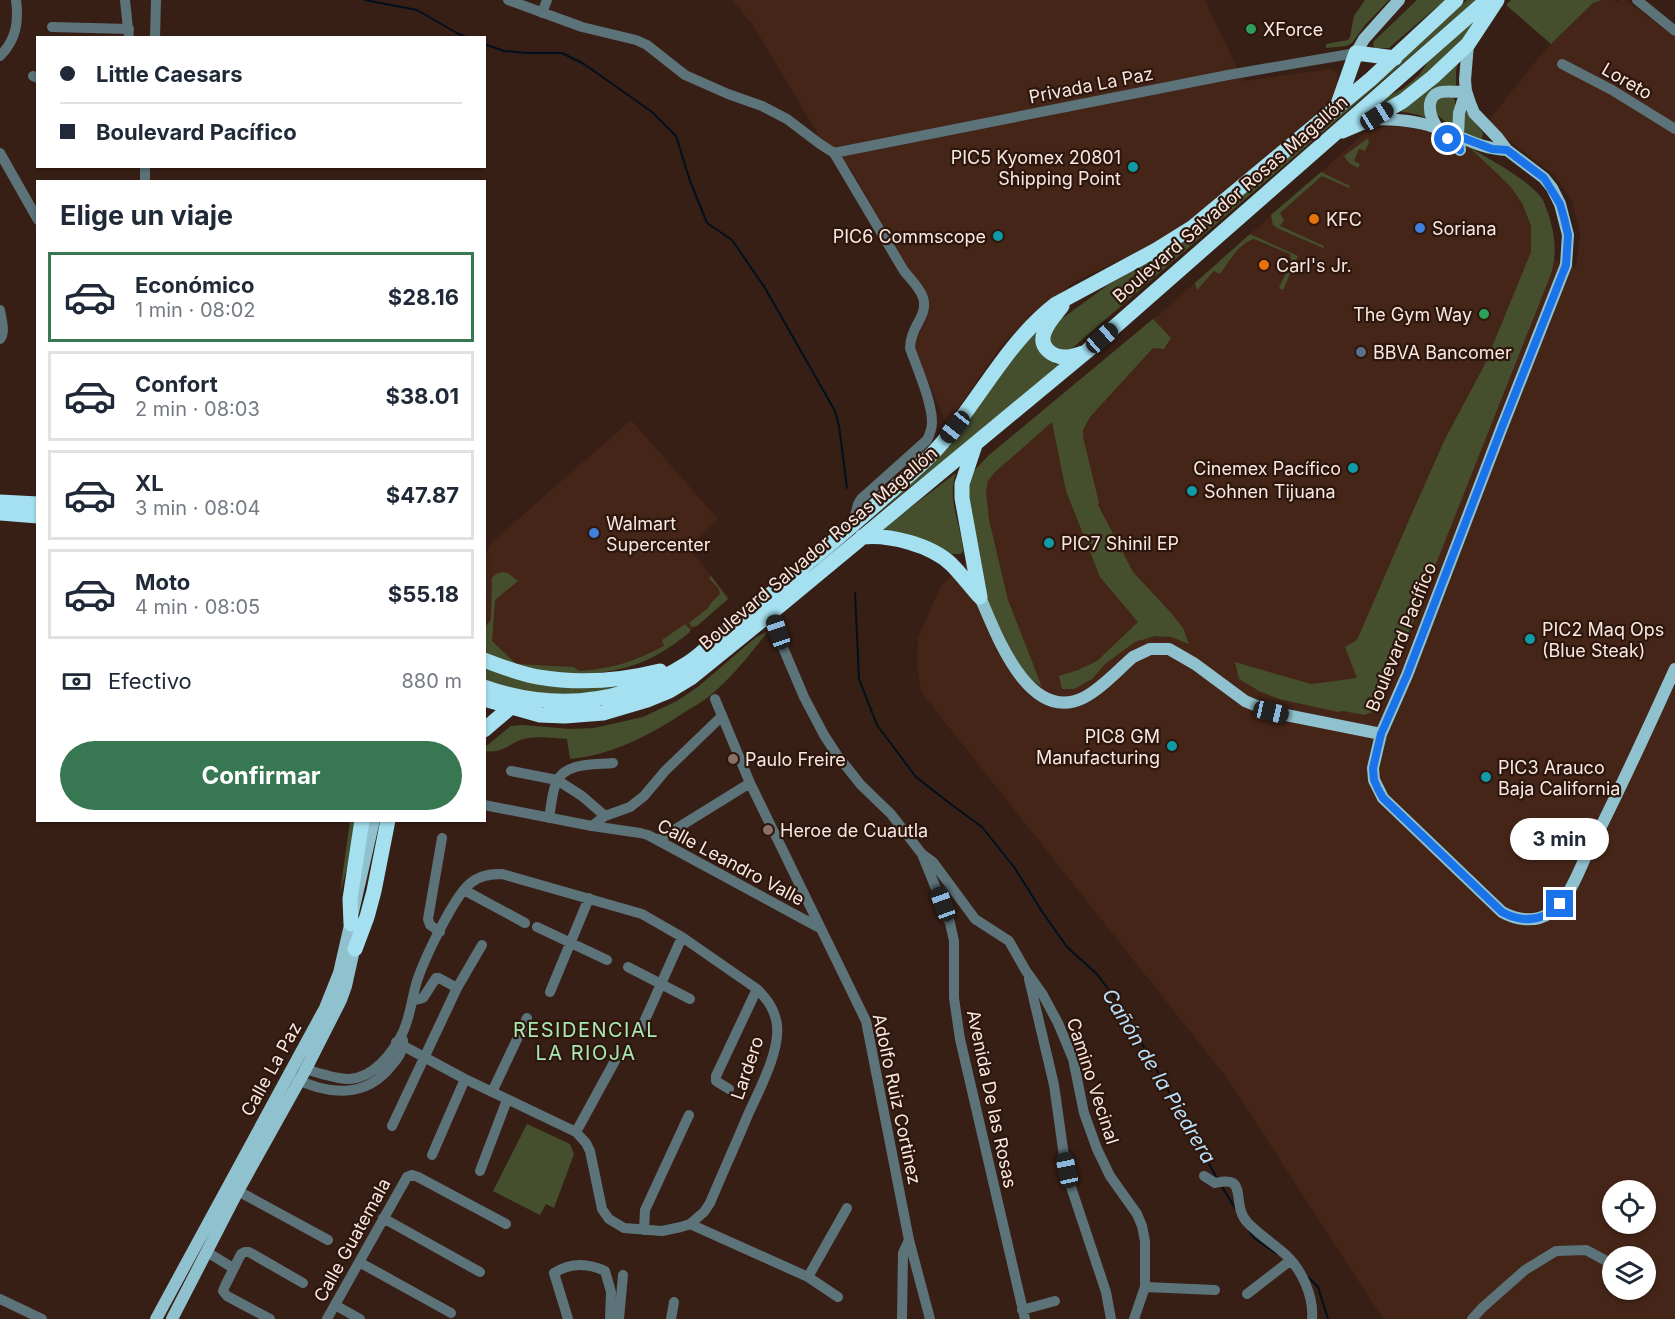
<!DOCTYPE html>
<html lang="es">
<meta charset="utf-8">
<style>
:root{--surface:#fff;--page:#f6f6f7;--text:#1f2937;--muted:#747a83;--line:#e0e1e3;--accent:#377751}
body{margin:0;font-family:Inter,sans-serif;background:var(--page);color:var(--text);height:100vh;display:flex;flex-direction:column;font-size:22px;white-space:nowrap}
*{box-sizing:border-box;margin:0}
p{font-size:20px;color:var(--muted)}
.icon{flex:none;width:33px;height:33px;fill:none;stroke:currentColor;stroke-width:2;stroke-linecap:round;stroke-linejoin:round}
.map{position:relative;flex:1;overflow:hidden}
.side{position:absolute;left:36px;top:180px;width:450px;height:642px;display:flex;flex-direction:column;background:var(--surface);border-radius:0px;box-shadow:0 2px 4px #0004}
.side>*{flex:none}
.banner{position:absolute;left:36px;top:36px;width:450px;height:132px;border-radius:0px;box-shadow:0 2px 4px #0004;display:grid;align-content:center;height:132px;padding:0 24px;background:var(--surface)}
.tools{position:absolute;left:1602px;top:1180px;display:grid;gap:12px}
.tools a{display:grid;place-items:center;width:54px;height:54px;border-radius:50%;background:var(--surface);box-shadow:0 2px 4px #0004;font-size:30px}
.end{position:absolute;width:27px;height:27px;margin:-14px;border:8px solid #1a73e8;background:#fff;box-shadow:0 0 0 3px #fff}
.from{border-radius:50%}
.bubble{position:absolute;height:42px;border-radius:21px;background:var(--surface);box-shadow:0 2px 4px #0004;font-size:20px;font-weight:700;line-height:42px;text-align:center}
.car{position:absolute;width:18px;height:36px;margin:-18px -9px;border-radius:8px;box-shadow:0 0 4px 2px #0007;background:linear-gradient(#222 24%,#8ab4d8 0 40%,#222 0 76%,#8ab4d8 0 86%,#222 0)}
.banner b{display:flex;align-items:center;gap:21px;height:57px;font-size:22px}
.banner b+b{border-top:2px solid var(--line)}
.banner i{width:15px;height:15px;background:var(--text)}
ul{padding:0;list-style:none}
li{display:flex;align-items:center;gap:18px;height:90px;margin:0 12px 9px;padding:0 12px;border:3px solid var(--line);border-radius:0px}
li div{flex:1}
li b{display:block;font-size:22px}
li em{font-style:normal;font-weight:700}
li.on{border-color:var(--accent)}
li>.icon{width:54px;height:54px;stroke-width:1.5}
h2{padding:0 24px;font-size:27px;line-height:72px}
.pay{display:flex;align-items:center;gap:15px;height:66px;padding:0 24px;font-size:22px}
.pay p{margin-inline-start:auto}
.cta{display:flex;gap:12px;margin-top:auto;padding:12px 24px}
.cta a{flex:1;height:69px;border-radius:36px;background:var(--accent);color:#fff;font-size:24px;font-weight:700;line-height:69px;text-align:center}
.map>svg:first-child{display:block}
.built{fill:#442518;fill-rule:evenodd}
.green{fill:#454f2d}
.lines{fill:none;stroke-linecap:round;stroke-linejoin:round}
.stream{stroke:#00101d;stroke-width:2}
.minor{stroke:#5c737a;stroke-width:10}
.major{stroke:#90c1ce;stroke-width:12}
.highway{stroke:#a4e0f0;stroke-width:15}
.route{stroke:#1a73e8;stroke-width:8}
.leisure-dot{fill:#2e9e5b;stroke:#2d160c;stroke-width:2}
.culture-dot{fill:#0f9aa8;stroke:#2d160c;stroke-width:2}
.food-dot{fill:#e8710a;stroke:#2d160c;stroke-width:2}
.shop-dot{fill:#3f7fe0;stroke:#2d160c;stroke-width:2}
.service-dot{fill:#5c6f8a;stroke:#2d160c;stroke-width:2}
.education-dot{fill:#8d6e63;stroke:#2d160c;stroke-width:2}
.labels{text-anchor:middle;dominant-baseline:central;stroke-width:4.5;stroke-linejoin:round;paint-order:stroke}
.poi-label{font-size:18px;fill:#f9e8e1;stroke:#2d160c;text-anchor:start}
.street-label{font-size:18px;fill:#f9e8e1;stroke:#2d160c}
.neighbourhood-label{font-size:20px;letter-spacing:1.5px;fill:#a8e8b1;stroke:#2d160c}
.water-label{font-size:20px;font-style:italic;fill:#b9e0fc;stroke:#2d160c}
</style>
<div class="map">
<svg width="1675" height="1319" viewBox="0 0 1675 1319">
<rect width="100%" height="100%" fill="#381f15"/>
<path class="built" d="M732 0H1205L1243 81 1330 69 1338 73 1336 100 1208 208 1147 247 1074 282 1033 316 1005 341 947 424 917 357 915 348 916 341 928 315V296L908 270 851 169 824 144 753 25Z
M1602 0H1615L1618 2 1620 0H1625L1675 37V1319H1383L1227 1078 921 692 917 665 918 637 941 586 979 549 988 456 1163 311 1365 133 1383 127 1394 126H1414L1432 131 1469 147 1510 186 1522 203 1531 226 1532 252 1576 267 1580 235 1572 201 1555 176 1487 123 1529 69 1551 44 1593 3ZM1612 1191H1646V1224H1612ZM1612 1257H1646V1290H1612Z
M631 420 718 519 688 547 729 598 678 641 641 660 594 676 515 666 485 652 484 556 491 543Z"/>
<path class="green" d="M1365 0H1389L1365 25 1352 43 1346 46 1326 48V44L1348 40 1350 37 1354 16Z
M1417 0H1447L1433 10 1389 48H1375L1373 45 1374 41Z
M1467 0H1476L1070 350 1061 351 1050 343 1049 332 1053 325 1108 285 1196 235 1318 132Z
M1495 0 1460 46 1407 93 1360 120 1383 99 1404 88 1419 75 1434 53Z
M1511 0H1602L1593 3 1551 44 1506 5Z
M1460 57 1456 70V89L1435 90 1428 119 1419 115 1399 111Z
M1452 97 1455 100V124L1452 127 1436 114C1434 108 1436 102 1440 98Z
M1464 108 1483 133 1482 139C1459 139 1463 126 1464 108Z
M1368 138 1369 142 1365 151 1359 149 1354 161 1360 164 1358 168 1349 163 1344 156Z
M1469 147C1490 160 1530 180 1543 200 1553 225 1559 247 1551 274L1378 710 1364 715 1343 711 1338 712 1279 699 1259 691 1239 679 1235 662 1311 684 1357 678 1345 647 1357 640 1409 520 1445 439 1485 364 1531 252V226L1522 203 1510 186Z
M1321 172 1350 186 1349 188 1322 176 1280 213 1284 220 1280 226 1324 246 1323 248 1277 228 1273 225 1271 215Z
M1250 234 1298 256 1283 290 1279 288 1291 261 1290 254 1254 239C1239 243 1229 262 1220 274L1214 271 1197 290 1195 283Z
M1049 319V359L1055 364H1064L1027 395 854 532 999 374 1028 339Z
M1153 319 1171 338 1164 349 1153 348 1090 417 1083 430V437L1099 503 1098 505 1133 572 1172 614 1183 628 1189 644 1171 637 1155 636 1135 642 1105 664 1092 679 1074 689H1062L1059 676 1078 670 1097 661 1138 622 1100 577 1066 491 1052 422 994 473 988 481 986 492 989 520 1008 600 1042 687 1030 678 1018 663 988 604 966 491 972 473 988 456Z
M956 473C946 500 962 525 963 552L960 554H952L885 529V527Z
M502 572 508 573 518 581 495 600 492 641 516 664 574 667 579 671C612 669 635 661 664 646L662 640 685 624 690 629V632C652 663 623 673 574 674 554 675 533 673 514 666 504 662 494 657 485 652L484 628 491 620 492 578 496 574Z
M711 576 728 599 697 626 692 627 689 623 708 608 711 603 720 594 719 589 709 578Z
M768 631C751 654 734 675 712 694 704 701 694 706 685 712 650 735 612 755 570 759L567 739C555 738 541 736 529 738 510 740 507 754 485 751V747L511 726 522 725 571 729 594 728 643 717 677 701 699 686 755 638Z
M484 666 579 688 615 687V691L549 696 485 682Z
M350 821H360L340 893Z
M527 1124 570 1144 574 1154 554 1208 546 1204 540 1215 493 1191Z"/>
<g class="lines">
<path class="stream" d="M365 0 417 10 457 33 468 38
M484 44 504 51 526 53H562L584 64 652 112 676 136 690 181 707 223 732 240 765 288 835 411 839 426 847 488
M855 593 859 679 877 725 916 777 948 802 982 827 1014 867 1043 913 1067 947 1097 974 1122 1008 1218 1180
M1221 1185 1235 1208
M1249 1231 1254 1238 1277 1254
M1308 1277 1318 1287 1328 1319"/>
<path class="minor" d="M125 0 129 38
M508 0 582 27 636 40 647 45 685 75 728 94 762 106 787 119 820 144 834 153 904 271C918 288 932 299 919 321 914 330 910 338 910 348 917 368 932 402 932 422 932 429 930 434 927 440L861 499 858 504 853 524
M1637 0 1675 31
M542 13 547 0
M52 27 129 29
M155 38 156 0
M0 56C16 40 19 22 16 0
M1562 64 1612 90 1675 129
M33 76 38 78
M0 153 38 220
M834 153 1228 75 1356 53
M145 182V166
M0 310C1 318 6 332 0 339
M771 613 784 650 804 697 824 735 837 755 861 785 891 814 922 854 933 862 975 919 1009 941 1026 971 1043 995 1058 1023 1073 1059 1084 1113 1097 1149 1110 1176 1137 1214 1142 1226 1145 1241V1287L1134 1319
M715 699 750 783 866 1021 909 1240 930 1319
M511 771 557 780 582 796 605 816
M484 805 592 826 640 833 648 835 818 927
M549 818C551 808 552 790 557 781 566 762 595 765 613 763
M592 826 605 816 630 807 644 796 665 771 722 716
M658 840 750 783
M922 854 950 923 954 941V998L960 1039 1025 1319
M464 890 525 923
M537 927 607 960
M440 932 430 925 428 919 442 838
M628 967 690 999
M1029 979 1054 1085 1064 1156 1070 1184 1106 1292 1111 1319
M550 992 589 898
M412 1001 423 998 436 978H439L457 988
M640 1031 682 937
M301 1066C308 1070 317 1073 326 1075 333 1077 341 1079 349 1079 373 1078 392 1054 402 1034 410 1019 412 997 417 981 424 960 455 893 472 882 481 875 491 874 502 874L642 914 682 937 757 989C768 1000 775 1010 777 1025 780 1053 758 1092 747 1117 735 1146 722 1174 710 1203L704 1212 690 1224 681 1227 662 1231 624 1228 609 1219 602 1209 590 1151 586 1143 576 1132 465 1079 396 1042
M294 1078C328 1095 366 1099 392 1065 398 1058 404 1050 403 1040
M729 1089 716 1081V1076L757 989
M492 1092 527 1018
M392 1126 457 988 482 945
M576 1132 617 1057
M432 1155 465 1079
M480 1171 507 1100
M1204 1176 1215 1183C1221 1182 1227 1180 1233 1183 1242 1190 1235 1209 1247 1222 1258 1234 1274 1244 1286 1255 1302 1270 1314 1297 1312 1319
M238 1191 328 1240
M383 1218 480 1272
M690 1224 808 1277 838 1297
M644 1230 645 1210 689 1115
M207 1252 233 1268
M359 1262 451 1313
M808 1277 847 1208
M1145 1287 1215 1290
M1247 1294 1291 1260
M0 1299 42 1319
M335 1305 360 1319
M1022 1310 1055 1301
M270 1319 227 1296 223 1291 225 1286 241 1254 245 1252H249L303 1283
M327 1319 407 1177 412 1175 418 1177 506 1224
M568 1319 554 1273C571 1262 588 1263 605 1271L611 1292 610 1319
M619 1319 623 1275
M671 1319 674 1302
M902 1319 903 1253 909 1240
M1472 1319 1482 1308 1525 1270 1556 1251 1586 1250 1612 1264"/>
<path class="major" d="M1468 44 1465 80 1466 91 1470 103 1474 113 1498 138 1507 150 1544 178 1552 188 1560 204 1568 235 1566 265 1502 427 1407 675 1381 734 1373 768 1374 780 1383 798 1502 912C1516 920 1535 923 1550 913 1568 901 1577 875 1586 856 1618 795 1646 732 1675 669
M1356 53 1364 39 1399 0
M1466 91 1459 113 1458 136 1460 150C1447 139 1428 124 1430 104 1431 99 1433 95 1438 93 1446 90 1457 93 1466 91Z
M1373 119C1394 119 1414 120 1434 127 1460 135 1479 149 1507 150
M980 597C996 633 1028 724 1083 698 1100 690 1118 670 1133 657L1150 649H1169L1195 664 1245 701 1271 712 1381 734
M156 1319 325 1008 339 973 374 820
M172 1319 238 1191 306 1069 341 1000 346 986 356 941"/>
<path class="highway" d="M1337 107 1356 53 1395 58
M1342 131 1377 116 1403 101 1433 77 1468 44 1497 0
M1062 306C1056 314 1047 323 1044 333 1039 347 1052 357 1065 357 1071 357 1077 355 1083 353
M975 445 962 484V498L980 597
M0 502 38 504
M0 513 38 516
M862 537C889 534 931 545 951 564 961 574 970 586 979 596
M484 660C502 667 520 674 538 677 579 684 620 681 660 671
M484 687C556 712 624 704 688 663 702 654 714 641 726 631 754 607 783 585 810 561 837 539 863 516 889 493 907 477 926 462 942 443 981 397 1008 341 1056 304L1156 250 1193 227 1371 79 1456 0
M484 699 540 715 565 716 603 713 647 700 669 691 692 677 771 613 1086 352 1487 0
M484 730 511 707
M351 924 350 899 362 820
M355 949 367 917 374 891 388 820"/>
</g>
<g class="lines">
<path class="route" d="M1448 139 1460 150 1458 136 1492 149 1507 150 1544 178 1560 204 1564 218 1568 235 1566 265 1502 427 1407 675 1381 734 1373 768 1374 780 1378 789 1383 798 1502 912C1524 924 1543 921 1560 904"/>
</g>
<g class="leisure-dot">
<circle cx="1251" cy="29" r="6"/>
<circle cx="1484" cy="314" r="6"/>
</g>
<g class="culture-dot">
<circle cx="1133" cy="167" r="6"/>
<circle cx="998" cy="236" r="6"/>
<circle cx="1353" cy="468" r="6"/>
<circle cx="1192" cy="491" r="6"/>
<circle cx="1049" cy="543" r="6"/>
<circle cx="1530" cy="639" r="6"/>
<circle cx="1172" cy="746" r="6"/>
<circle cx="1486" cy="777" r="6"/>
</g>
<g class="food-dot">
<circle cx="1314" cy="219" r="6"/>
<circle cx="1264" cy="265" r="6"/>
</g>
<g class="shop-dot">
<circle cx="1420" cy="228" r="6"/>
<circle cx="594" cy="533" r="6"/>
</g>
<circle class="service-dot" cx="1361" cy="352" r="6"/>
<g class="education-dot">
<circle cx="733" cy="759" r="6"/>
<circle cx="768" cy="830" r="6"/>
</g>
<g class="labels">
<g class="poi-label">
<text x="1263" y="29">XForce</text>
<text x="1121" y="157" text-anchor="end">PIC5 Kyomex 20801<tspan x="1121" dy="21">Shipping Point</tspan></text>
<text x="1326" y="219">KFC</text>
<text x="1432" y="228">Soriana</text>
<text x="986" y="236" text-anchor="end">PIC6 Commscope</text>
<text x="1276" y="265">Carl's Jr.</text>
<text x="1472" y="314" text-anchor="end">The Gym Way</text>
<text x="1373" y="352">BBVA Bancomer</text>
<text x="1341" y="468" text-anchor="end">Cinemex Pacífico</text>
<text x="1204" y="491">Sohnen Tijuana</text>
<text x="606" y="523">Walmart<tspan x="606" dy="21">Supercenter</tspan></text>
<text x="1061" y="543">PIC7 Shinil EP</text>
<text x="1542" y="629">PIC2 Maq Ops<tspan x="1542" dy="21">(Blue Steak)</tspan></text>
<text x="1160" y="736" text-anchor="end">PIC8 GM<tspan x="1160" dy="21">Manufacturing</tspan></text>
<text x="745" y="759">Paulo Freire</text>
<text x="1498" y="767">PIC3 Arauco<tspan x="1498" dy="21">Baja California</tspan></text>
<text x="780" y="830">Heroe de Cuautla</text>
</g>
<g class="street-label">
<text transform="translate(1627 81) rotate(30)">Loreto</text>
<text transform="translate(1091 85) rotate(-11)">Privada La Paz</text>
<text transform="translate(1230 199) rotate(-41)">Boulevard Salvador Rosas Magallón</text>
<text transform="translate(818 548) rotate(-40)">Boulevard Salvador Rosas Magallón</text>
<text transform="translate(1401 637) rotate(-68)">Boulevard Pacífico</text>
<text transform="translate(731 862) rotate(28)">Calle Leandro Valle</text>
<text transform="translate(747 1068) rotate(-71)">Lardero</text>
<text transform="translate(271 1069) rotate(-61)">Calle La Paz</text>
<text transform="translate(1093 1081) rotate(72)">Camino Vecinal</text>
<text transform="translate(897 1099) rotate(78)">Adolfo Ruiz Cortinez</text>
<text transform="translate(992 1099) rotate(78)">Avenida De las Rosas</text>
<text transform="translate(352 1240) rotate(-61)">Calle Guatemala</text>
</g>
<g class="neighbourhood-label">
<text x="586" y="1030">RESIDENCIAL<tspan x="586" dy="23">LA RIOJA</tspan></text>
</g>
<g class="water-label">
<text transform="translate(1159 1076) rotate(59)">Cañón de la Piedrera</text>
</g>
</g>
</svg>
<div class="tools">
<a><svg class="icon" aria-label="locate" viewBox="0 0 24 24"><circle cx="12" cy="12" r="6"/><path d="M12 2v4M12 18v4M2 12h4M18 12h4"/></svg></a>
<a><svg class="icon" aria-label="layers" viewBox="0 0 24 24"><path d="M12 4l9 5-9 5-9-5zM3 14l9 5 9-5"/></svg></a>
</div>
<i class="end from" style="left:1448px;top:139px"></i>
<i class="end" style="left:1560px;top:904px"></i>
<div class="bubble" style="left:1510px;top:818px;width:99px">3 min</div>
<i class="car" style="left:1377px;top:116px;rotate:58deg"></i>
<i class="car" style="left:1102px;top:338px;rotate:49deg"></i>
<i class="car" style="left:955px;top:427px;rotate:219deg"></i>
<i class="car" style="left:778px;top:632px;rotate:341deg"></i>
<i class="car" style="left:1271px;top:712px;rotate:103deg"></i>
<i class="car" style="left:943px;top:904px;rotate:340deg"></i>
<i class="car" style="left:1067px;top:1170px;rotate:348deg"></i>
<div class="banner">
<b><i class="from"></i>Little Caesars</b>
<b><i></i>Boulevard Pacífico</b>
</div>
<section class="side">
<h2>Elige un viaje</h2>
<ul>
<li class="on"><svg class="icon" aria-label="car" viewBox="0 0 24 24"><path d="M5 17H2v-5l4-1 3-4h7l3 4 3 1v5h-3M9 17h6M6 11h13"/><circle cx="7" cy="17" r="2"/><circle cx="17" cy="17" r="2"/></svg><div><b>Económico</b><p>1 min · 08:02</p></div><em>$28.16</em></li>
<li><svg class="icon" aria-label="car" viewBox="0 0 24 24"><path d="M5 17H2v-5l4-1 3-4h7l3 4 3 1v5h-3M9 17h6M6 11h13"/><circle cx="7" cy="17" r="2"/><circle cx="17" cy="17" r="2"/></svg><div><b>Confort</b><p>2 min · 08:03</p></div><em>$38.01</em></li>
<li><svg class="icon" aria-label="car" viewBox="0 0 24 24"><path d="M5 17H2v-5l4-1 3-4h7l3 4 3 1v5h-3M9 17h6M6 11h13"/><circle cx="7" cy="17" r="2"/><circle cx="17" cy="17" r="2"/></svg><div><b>XL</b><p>3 min · 08:04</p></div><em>$47.87</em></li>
<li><svg class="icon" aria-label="car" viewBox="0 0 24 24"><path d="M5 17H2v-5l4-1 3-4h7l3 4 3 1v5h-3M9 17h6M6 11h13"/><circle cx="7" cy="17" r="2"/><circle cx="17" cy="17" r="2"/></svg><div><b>Moto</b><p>4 min · 08:05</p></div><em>$55.18</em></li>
</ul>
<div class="pay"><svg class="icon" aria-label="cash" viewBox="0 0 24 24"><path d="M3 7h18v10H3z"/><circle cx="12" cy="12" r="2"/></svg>Efectivo<p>880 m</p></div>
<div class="cta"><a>Confirmar</a></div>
</section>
</div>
